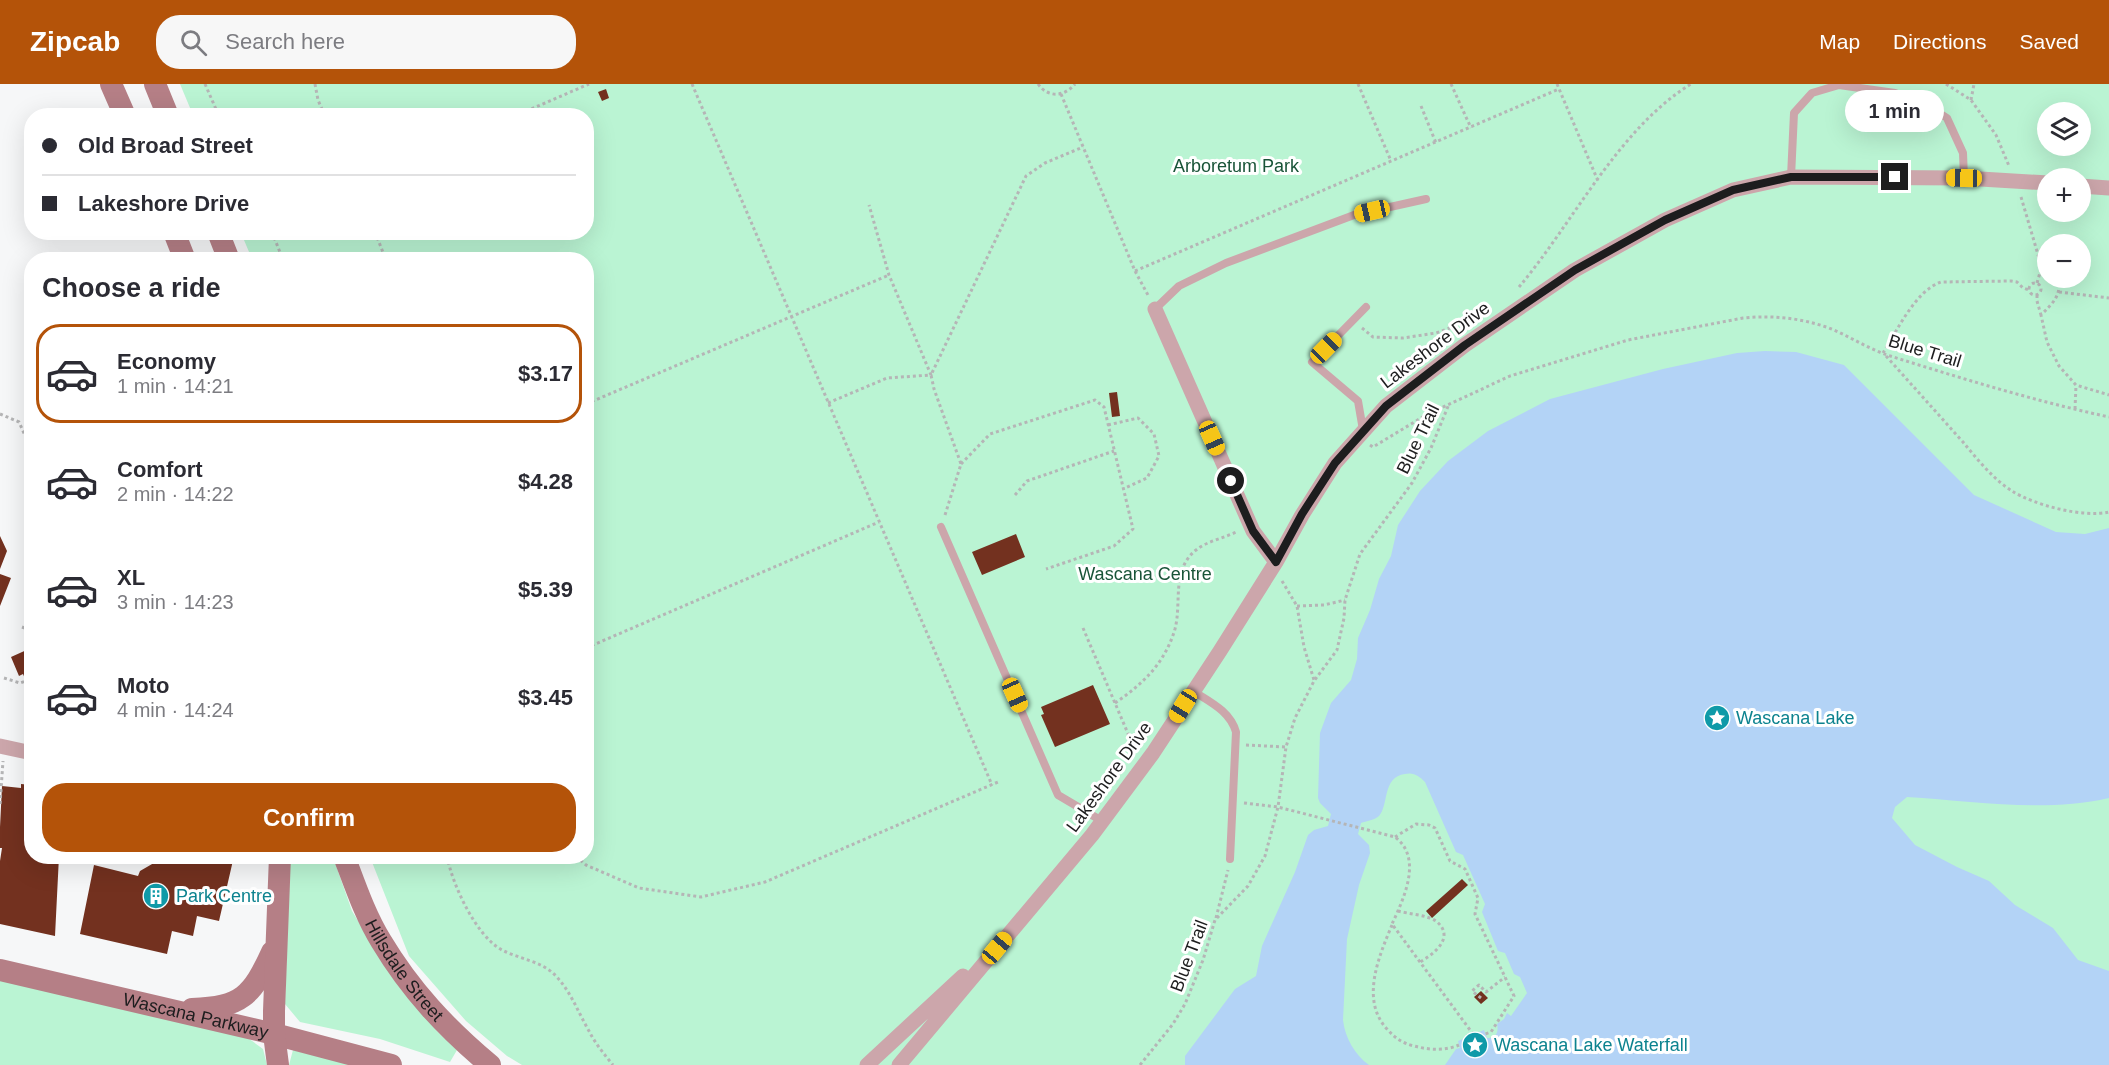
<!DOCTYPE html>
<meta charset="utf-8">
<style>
:root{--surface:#fff;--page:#f7f7f7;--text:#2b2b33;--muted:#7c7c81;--line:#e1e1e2;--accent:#b45309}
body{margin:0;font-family:Arial,sans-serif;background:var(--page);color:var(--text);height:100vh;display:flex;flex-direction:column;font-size:22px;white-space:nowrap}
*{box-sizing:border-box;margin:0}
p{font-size:20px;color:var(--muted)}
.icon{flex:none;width:33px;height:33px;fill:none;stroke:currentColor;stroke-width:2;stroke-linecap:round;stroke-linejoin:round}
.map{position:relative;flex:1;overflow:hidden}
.side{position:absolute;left:24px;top:168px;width:570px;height:612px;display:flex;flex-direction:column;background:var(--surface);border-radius:24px;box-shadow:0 6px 24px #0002}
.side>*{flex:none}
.hud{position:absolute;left:24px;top:24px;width:570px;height:132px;border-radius:24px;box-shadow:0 6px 24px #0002;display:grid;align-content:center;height:132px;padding:0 18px;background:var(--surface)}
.fabs{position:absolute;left:2037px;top:18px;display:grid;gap:12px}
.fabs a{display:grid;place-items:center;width:54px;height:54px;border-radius:50%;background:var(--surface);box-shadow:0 6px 24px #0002;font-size:30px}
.end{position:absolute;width:27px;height:27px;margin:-14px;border:8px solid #1d1d1e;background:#fff;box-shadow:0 0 0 3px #fff}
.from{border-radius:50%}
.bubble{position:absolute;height:42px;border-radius:21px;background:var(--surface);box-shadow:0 6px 24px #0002;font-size:20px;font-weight:600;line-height:42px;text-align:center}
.car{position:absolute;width:18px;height:36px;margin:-18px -9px;border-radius:8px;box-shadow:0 0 4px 2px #0007;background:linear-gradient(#f5c518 24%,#345 0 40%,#f5c518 0 76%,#345 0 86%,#f5c518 0)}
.hud b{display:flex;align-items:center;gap:21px;height:57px;font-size:22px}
.hud b+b{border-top:2px solid var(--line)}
.hud i{width:15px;height:15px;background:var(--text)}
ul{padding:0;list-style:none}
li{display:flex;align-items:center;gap:18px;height:99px;margin:0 12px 9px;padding:0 6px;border:3px solid transparent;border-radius:24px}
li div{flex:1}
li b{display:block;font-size:22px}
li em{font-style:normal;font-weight:600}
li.selected{border-color:var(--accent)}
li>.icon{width:54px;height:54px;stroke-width:1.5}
h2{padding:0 18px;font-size:27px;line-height:72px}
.cta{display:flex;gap:12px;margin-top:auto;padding:12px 18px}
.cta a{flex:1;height:69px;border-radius:24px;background:var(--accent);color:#fff;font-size:24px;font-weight:600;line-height:69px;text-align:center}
header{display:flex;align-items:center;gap:36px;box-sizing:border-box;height:84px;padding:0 30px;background:var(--accent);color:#fff}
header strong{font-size:28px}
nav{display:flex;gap:33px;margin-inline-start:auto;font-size:21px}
.search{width:420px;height:54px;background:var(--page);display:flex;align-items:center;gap:15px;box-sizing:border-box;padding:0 21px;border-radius:24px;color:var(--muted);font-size:22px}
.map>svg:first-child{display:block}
.green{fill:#baf4d3;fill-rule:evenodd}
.water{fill:#b3d3f6}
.building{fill:#73311f}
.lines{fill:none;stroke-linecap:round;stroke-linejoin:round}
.path{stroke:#b5b5b6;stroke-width:3;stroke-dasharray:3 3;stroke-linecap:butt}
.lane{stroke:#cca6ab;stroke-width:8}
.street{stroke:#cca6ab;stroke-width:15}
.secondary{stroke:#b57f86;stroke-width:22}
.route{stroke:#1d1d1e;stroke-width:8}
.labels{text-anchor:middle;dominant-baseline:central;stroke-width:6;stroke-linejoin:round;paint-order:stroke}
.park-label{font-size:18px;fill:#195438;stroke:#fff}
.street-label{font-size:18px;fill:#1d1d1e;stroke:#fff}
.culture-label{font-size:18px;fill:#0d838f;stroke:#fff;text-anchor:start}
</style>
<header>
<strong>Zipcab</strong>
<div class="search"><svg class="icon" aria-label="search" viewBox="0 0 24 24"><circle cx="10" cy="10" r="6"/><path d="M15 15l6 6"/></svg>Search here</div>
<nav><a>Map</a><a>Directions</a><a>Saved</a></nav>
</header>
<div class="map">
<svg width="2109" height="981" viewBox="0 0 2109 981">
<rect width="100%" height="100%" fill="#f6f7f8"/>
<path class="green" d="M180 0H2109V981H522L507 972 466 937 409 872 370 773 586 772V176L252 175 241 149 586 148V32L193 31ZM2048 28H2080V62H2048ZM2048 94H2080V128H2048ZM2048 160H2080V194H2048Z
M290 773H333L352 827 392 893 437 947 457 966 450 978 380 955 300 938 285 920Z
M0 896 248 954 263 965 267 981H0Z
M293 966 354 981H289Z"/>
<path class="water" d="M1765 267 1796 268 1844 281 1974 411 2056 448 2085 450 2109 444V714C2043 729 1973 717 1907 713L1895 723 1892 734 1915 761 1957 783 1989 797 2015 821 2053 844 2078 876 2109 887V981H1445L1456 965 1460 964 1458 957 1484 946 1487 954C1496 954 1499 948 1497 940L1504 935 1507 929 1511 932 1527 909 1520 893 1514 890 1505 869 1498 867 1482 828 1485 820 1463 771 1456 768 1425 698C1419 692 1414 688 1405 690 1382 693 1389 721 1379 732 1375 736 1366 737 1361 739L1358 750 1369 761 1370 769 1359 801 1347 855 1343 936C1345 954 1355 971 1369 981H1185V972L1235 905 1256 892 1262 862 1295 788 1308 751 1314 746 1328 742 1331 730 1320 719 1318 714 1320 649 1331 619 1351 596 1357 575 1358 554 1370 526 1379 495 1391 472 1398 441 1420 407 1448 377 1488 347 1550 315 1663 285 1737 269Z"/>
<path class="building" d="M606 5 609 14 602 17 598 8Z
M1117 308 1120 332 1112 333 1109 309Z
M1016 450 1025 473 982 491 972 468Z
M0 452 7 467 0 485Z
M0 490 11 494 0 522Z
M31 564V609L23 590 19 592 11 573Z
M1093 601 1110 640 1055 663 1041 631 1044 630 1041 623Z
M21 700 32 701V772H59L55 852 0 840V777L2 764H0V743L2 702 21 704Z
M164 772H234L219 837 197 832 193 852 172 847 167 870 80 850 94 781 138 792 140 787 159 776H163Z
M1462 795 1468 801 1432 834 1426 827Z
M1481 907 1488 914 1481 920 1474 913Z"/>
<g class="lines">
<path class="path" d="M205 0 219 32
M315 0 318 16 325 32
M692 0 992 701
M1038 0C1048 14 1064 13 1075 0
M1358 0 1391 77
M1451 0 1471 44
M1557 0 1598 97
M1946 0 1971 16 1996 51 2009 82
M1061 10 1135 187 1149 213
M1971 16 1974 0
M1421 22 1436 59
M515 32 589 0
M2021 113 2039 174 2048 182
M272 148 283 176
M375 148 386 176
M1135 187 1559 5
M2058 194C2062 211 2053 219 2041 231L2047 258 2059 282 2076 301 2109 311
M2037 199 2043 178
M2029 205a6 6 0 1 1 12 0a6 6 0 1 1-12 0Z
M1519 203C1573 139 1619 44 1691 0
M2059 208 2109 214
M2037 211V217L2041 231
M1362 244 1373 253 1403 254 1436 249 1469 237
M1883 269C1897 247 1915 207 1941 198L2011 197 2017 198 2023 204 2029 206
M1886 272C1912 301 1937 329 1963 358 1977 375 1993 395 2012 407 2034 421 2083 434 2109 428
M828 319 887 294 931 291 889 191 869 121
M586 320 889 191
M2075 325 2076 301
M0 330 19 338 32 367
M1108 341 1138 334 1154 350 1159 372 1147 394 1123 405
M1370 361 1373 363 1426 331 1510 292 1628 256 1743 234C1773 231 1801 234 1829 244 1849 252 1867 264 1887 271 1960 294 2035 317 2109 333
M961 380 990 350 1095 316 1104 323 1133 445 1114 462 1046 485
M1015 411 1027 397 1114 367
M945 431 961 380 934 305 931 291 1026 92 1045 79 1083 63
M1282 497 1297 522 1304 563 1314 596
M1297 522 1324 521 1345 516
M22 543 32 547
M1083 544 1135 666
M586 564 879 438
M4 594 20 599 26 597
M1115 619C1143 600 1165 579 1175 545 1182 518 1171 486 1196 466 1207 457 1225 454 1238 447
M1246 661 1286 663
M1244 719 1278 723 1395 753C1423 774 1404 814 1392 840L1473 950
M0 720 3 677
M1395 753 1416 740 1429 741 1435 744 1450 777 1465 785 1478 814 1475 830 1514 912 1491 948 1485 950
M447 772C452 800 476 852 502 866 519 875 542 877 556 892 571 908 578 928 589 947 595 959 604 970 613 981
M576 772 586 781 639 804 701 813 765 798 998 698
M1398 827C1409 830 1427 831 1436 837 1456 853 1434 870 1420 878
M1216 834 1228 786
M1392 841C1379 872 1360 916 1387 945 1395 954 1402 959 1414 962 1429 966 1445 967 1459 961
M1481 914 1472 907 1479 901 1486 908 1505 893
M1140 981 1173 940 1185 920 1203 876 1215 836 1248 802 1265 772 1278 723 1286 663 1295 634 1314 597 1337 566 1344 534 1345 516 1360 470 1412 399 1431 364 1449 320"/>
<path class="lane" d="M1791 93 1794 29 1812 9 1839 1 1895 9 1925 20 1947 34 1963 69 1964 94
M1155 225 1179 202 1226 179 1354 131 1426 115
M1363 346 1358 317 1312 278 1366 223
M941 443 1058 711 1102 737
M1193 607C1210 618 1230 627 1236 648L1230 775"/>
<path class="street" d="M2080 102 2109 104
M1155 225 1253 447 1276 478
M0 662 32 669
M867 981 963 892
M899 981 1092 751 1153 669 1220 567 1276 478 1302 431 1335 379 1386 322 1465 261 1575 186 1665 136 1733 106 1791 93 1964 94 2048 99"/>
<g class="secondary">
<path d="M111 0 125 32"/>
<path d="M155 0 168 32"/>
<path d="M174 148 185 176"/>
<path d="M218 148 229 176"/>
<path id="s1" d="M344 772C355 801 365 831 381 857 411 907 446 944 490 981"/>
<path id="s2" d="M0 886 274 950 391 981"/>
<path d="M192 925C242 923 252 912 272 868"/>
<path d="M278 981 274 950V927L280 772"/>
</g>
</g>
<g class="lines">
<path class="route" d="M1231 397 1253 447 1276 478 1302 430 1335 379 1386 322 1465 261 1575 186 1665 136 1733 106 1791 93H1895"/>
</g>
<defs>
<g id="sight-disc" transform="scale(1.35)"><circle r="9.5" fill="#0f9aa8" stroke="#fff"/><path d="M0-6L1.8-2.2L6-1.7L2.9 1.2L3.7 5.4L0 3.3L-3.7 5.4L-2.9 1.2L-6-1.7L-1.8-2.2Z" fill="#fff"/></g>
<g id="building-disc" transform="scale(1.35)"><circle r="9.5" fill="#0f9aa8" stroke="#fff"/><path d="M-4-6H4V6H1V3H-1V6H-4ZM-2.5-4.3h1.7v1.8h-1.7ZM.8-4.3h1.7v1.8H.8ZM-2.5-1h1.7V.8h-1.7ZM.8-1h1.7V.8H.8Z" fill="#fff"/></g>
</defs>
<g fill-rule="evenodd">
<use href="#sight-disc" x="1717" y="634"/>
<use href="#building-disc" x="156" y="812"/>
<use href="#sight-disc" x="1475" y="961"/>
</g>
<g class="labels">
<g class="park-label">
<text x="1236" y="82">Arboretum Park</text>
<text x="1145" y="490">Wascana Centre</text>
</g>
<g class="street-label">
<text transform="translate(1435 261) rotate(-37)">Lakeshore Drive</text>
<text transform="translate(1925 267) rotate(17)">Blue Trail</text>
<text transform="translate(1418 355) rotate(-64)">Blue Trail</text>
<text transform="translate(1109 693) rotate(-54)">Lakeshore Drive</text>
<text transform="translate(1189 872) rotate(-69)">Blue Trail</text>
<text stroke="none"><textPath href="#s1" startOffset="130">Hillsdale Street</textPath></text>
<text stroke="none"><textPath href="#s2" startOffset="201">Wascana Parkway</textPath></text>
</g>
<g class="culture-label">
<text x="1736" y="634">Wascana Lake</text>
<text x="176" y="812">Park Centre</text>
<text x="1494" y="961">Wascana Lake Waterfall</text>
</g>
</g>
</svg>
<div class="fabs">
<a><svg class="icon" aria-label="layers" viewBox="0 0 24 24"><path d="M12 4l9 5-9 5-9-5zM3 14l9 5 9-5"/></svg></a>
<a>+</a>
<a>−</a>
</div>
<i class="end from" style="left:1231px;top:397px"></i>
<i class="end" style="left:1895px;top:93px"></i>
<div class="bubble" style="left:1845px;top:6px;width:99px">1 min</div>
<i class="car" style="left:1964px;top:94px;rotate:271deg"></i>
<i class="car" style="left:1372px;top:127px;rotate:257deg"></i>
<i class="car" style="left:1326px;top:264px;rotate:45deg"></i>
<i class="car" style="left:1212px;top:354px;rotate:156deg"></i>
<i class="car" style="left:1015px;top:611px;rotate:156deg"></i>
<i class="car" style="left:1183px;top:622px;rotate:212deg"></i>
<i class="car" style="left:997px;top:864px;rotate:40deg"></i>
<div class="hud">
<b><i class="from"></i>Old Broad Street</b>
<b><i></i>Lakeshore Drive</b>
</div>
<section class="side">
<h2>Choose a ride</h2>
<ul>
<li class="selected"><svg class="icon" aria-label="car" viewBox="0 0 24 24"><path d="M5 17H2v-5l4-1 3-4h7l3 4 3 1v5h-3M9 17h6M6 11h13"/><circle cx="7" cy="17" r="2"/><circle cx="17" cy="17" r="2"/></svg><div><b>Economy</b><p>1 min · 14:21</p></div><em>$3.17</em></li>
<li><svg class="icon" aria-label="car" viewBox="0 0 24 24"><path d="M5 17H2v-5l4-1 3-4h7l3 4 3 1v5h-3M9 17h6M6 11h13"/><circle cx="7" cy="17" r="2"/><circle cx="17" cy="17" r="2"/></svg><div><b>Comfort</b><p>2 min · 14:22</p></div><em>$4.28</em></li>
<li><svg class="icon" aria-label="car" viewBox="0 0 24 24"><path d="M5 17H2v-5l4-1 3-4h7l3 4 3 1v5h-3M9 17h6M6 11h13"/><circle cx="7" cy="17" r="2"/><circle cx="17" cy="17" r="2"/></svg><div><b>XL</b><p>3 min · 14:23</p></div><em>$5.39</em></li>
<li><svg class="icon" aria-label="car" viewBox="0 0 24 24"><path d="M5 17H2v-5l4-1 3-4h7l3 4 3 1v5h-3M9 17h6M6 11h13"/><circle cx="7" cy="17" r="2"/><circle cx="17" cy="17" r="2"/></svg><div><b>Moto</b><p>4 min · 14:24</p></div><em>$3.45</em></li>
</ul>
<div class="cta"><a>Confirm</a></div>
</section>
</div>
